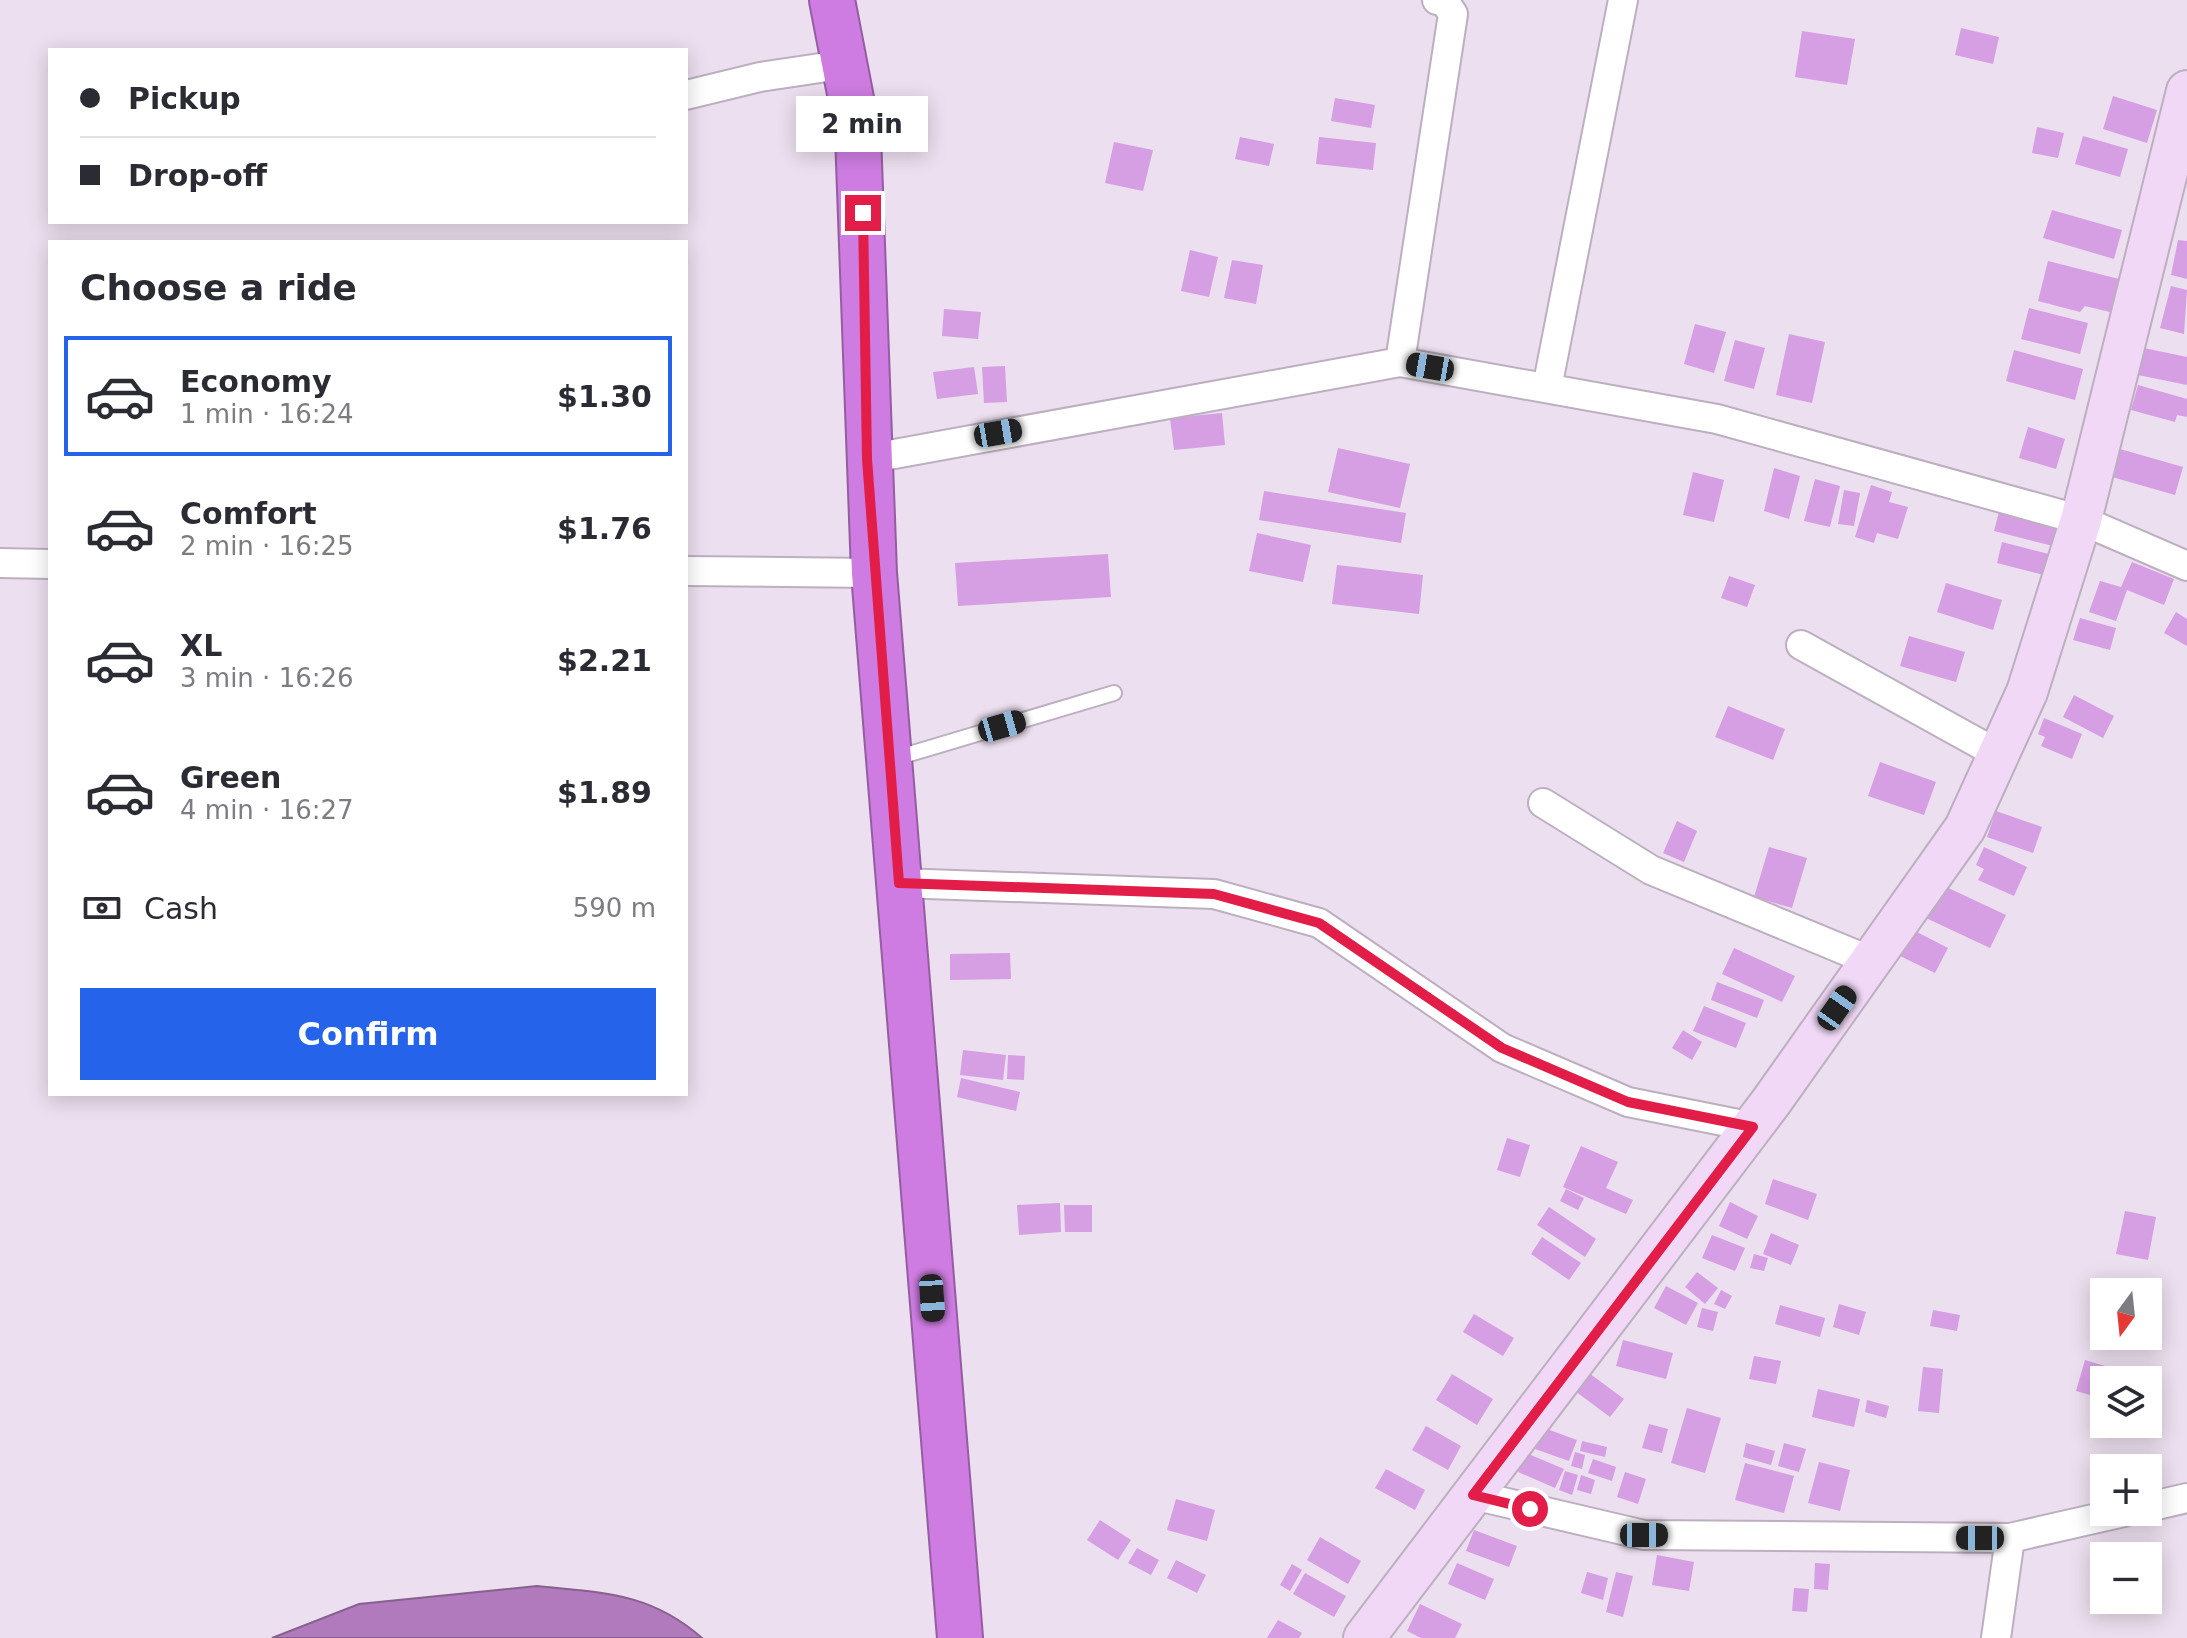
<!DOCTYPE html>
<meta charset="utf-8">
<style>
:root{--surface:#fff;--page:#f7f7f7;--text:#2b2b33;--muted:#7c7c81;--line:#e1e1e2;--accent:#2563eb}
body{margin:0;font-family:"DejaVu Sans",sans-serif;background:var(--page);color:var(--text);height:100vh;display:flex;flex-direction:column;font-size:30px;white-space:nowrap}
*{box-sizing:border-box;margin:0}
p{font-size:26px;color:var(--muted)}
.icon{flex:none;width:44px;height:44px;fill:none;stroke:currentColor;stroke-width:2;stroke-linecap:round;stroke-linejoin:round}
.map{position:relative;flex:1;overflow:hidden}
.details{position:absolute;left:48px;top:240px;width:640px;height:856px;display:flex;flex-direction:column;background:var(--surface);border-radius:0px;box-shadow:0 4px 20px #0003}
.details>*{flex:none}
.guide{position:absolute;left:48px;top:48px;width:640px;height:176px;border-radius:0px;box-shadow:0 4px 20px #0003;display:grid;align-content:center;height:176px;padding:0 32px;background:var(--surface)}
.needle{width:52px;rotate:195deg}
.controls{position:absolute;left:2090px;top:1278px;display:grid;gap:16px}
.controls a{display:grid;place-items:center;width:72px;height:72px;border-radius:0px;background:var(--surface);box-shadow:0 4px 20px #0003;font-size:40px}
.end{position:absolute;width:36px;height:36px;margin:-18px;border:10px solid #e11d48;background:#fff;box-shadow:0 0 0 4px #fff}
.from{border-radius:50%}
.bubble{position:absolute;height:56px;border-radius:0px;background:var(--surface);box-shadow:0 4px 20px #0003;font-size:26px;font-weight:700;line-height:56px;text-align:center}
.car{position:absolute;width:24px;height:48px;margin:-24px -12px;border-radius:10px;box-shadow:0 0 6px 2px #0007;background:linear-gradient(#222 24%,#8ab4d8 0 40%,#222 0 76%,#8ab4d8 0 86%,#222 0)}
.guide b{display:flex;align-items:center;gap:28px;height:76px;font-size:30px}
.guide b+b{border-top:2px solid var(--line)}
.guide i{width:20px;height:20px;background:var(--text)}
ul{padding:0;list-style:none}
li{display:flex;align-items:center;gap:24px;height:120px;margin:0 16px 12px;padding:0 16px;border:4px solid transparent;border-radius:0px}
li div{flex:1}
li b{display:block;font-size:30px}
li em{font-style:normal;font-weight:700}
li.active{border-color:var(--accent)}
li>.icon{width:72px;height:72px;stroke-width:1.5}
h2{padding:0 32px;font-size:36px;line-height:96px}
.pay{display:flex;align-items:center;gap:20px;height:88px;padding:0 32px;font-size:30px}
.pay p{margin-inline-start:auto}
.action{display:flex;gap:16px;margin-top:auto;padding:16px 32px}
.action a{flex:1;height:92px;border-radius:0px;background:var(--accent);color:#fff;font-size:32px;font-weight:700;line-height:92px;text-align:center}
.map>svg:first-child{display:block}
.water{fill:#b07abc;stroke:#876090;stroke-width:2}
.building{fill:#d69ee3}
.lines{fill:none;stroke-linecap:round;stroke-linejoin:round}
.lane-casing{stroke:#bcafbf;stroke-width:18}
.street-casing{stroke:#bcafbf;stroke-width:32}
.secondary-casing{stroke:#bcafbf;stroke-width:44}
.highway-casing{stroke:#945da1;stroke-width:48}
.lane{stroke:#fff;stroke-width:14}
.street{stroke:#fff;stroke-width:28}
.secondary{stroke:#f0d8f6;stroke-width:40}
.highway{stroke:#ce7ce1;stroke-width:44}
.route{stroke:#e11d48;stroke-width:10}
</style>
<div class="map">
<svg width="2187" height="1638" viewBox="0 0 2187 1638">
<rect width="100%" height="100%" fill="#ecdfef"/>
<path class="water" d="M537 1586C603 1593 650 1592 702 1638H272L359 1604Z"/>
<path class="building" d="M1961 28 1999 37 1993 64 1955 55Z
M1802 31 1855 39 1847 85 1795 77Z
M2113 96 2157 110 2147 143 2103 129Z
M1335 98 1375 105 1371 128 1331 121Z
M2037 127 2064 133 2058 158 2032 153Z
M2083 136 2128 149 2120 177 2075 164Z
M1240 137 1274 144 1269 166 1235 159Z
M1319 137 1376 143 1373 170 1316 164Z
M1114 142 1153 150 1143 191 1105 183Z
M2052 210 2122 230 2114 259 2043 238Z
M2178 240 2187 241V279L2171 275Z
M1190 250 1218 257 1209 297 1181 291Z
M1232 260 1263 265 1256 304 1224 298Z
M2048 261 2119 279 2110 312 2085 306 2080 312 2038 301Z
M2171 286 2187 290 2184 334 2160 328Z
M2029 308 2088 323 2080 354 2021 339Z
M944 309 981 312 978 339 942 336Z
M1695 324 1726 332 1714 373 1684 364Z
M1789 334 1825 342 1812 403 1776 395Z
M1735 340 1765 348 1754 389 1724 381Z
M2144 348 2187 357V385L2138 375Z
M2014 350 2083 369 2075 400 2006 381Z
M1005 366 1007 402 984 403 982 367Z
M974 367 978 394 937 399 933 372Z
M2138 385 2187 399V417L2177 415 2175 422 2131 410Z
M1222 413 1225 445 1174 450 1170 418Z
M2028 427 2065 439 2056 469 2019 458Z
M2113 447 2183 467 2175 495 2105 475Z
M1338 448 1410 464 1400 508 1328 492Z
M1774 468 1800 476 1789 519 1764 511Z
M1693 472 1724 480 1714 522 1683 515Z
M1815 479 1840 486 1830 527 1804 521Z
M1871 485 1892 492 1889 502 1908 507 1898 539 1877 533 1874 543 1855 537Z
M1844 490 1860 493 1854 526 1838 524Z
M1264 491 1406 513 1401 543 1259 520Z
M2000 508 2059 523 2053 546 1994 531Z
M1257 533 1311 545 1303 582 1249 571Z
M2002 542 2053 555 2048 576 1997 563Z
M1108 554 1111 597 958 606 955 563Z
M2132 562 2174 579 2164 605 2127 590 2116 621 2089 612 2100 581 2121 587Z
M1337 565 1423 575 1419 614 1332 604Z
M1729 576 1755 585 1747 607 1721 598Z
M1946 583 2002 600 1993 630 1937 612Z
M2176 612 2187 619V646L2164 633Z
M2080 618 2116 628 2110 650 2073 640Z
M1909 636 1965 652 1956 682 1900 666Z
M2074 695 2114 716 2103 738 2063 717Z
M1728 706 1785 729 1773 760 1715 737Z
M2044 718 2082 734 2072 759 2041 746 2045 737 2038 734Z
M1880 762 1936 782 1924 815 1868 796Z
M1996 811 2042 827 2033 853 1987 837Z
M1677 821 1697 831 1684 862 1663 853Z
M1769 847 1807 858 1792 908 1754 897Z
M1984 847 2027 867 2014 896 1978 880 1984 869 1976 865Z
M1942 885 2006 915 1990 948 1926 918Z
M1911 929 1948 948 1935 973 1898 955Z
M1734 948 1795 976 1782 1002 1722 974Z
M1010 953 1011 979 950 980V954Z
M1717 982 1764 1000 1757 1018 1711 1000Z
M1704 1006 1746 1023 1736 1048 1693 1031Z
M1683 1030 1702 1042 1692 1060 1672 1048Z
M963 1050 1006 1055 1003 1080 960 1075Z
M1008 1055 1025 1056 1024 1080 1007 1079Z
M961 1078 1020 1092 1016 1111 957 1097Z
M1507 1138 1530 1145 1520 1177 1497 1170Z
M1581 1146 1618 1162 1606 1188 1633 1200 1626 1214 1563 1187Z
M1773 1179 1817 1194 1808 1220 1765 1204Z
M1566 1189 1584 1198 1578 1210 1560 1201Z
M1730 1202 1758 1216 1747 1239 1719 1226Z
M1060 1203 1061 1232 1019 1235 1017 1205Z
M1064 1205H1092V1232H1065Z
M1549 1207 1596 1239 1585 1257 1537 1225Z
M2125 1211 2156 1217 2148 1260 2116 1254Z
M1771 1233 1799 1245 1791 1265 1763 1254Z
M1712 1235 1745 1248 1735 1271 1702 1258Z
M1542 1237 1581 1263 1569 1280 1531 1254Z
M1754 1254 1768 1258 1764 1271 1750 1268Z
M1697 1272 1718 1288 1705 1304 1685 1287Z
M1666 1286 1698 1303 1686 1325 1654 1308Z
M1721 1290 1732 1296 1725 1309 1714 1304Z
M1839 1304 1866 1312 1859 1335 1833 1327Z
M1780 1305 1825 1318 1820 1337 1775 1324Z
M1702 1308 1718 1312 1713 1331 1697 1327Z
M1933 1310 1960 1315 1957 1331 1930 1326Z
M1474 1314 1514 1338 1503 1356 1463 1332Z
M1623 1340 1673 1353 1666 1379 1616 1366Z
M1754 1356 1781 1361 1776 1384 1749 1379Z
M2085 1360 2115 1369 2111 1380H2104V1399L2076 1391Z
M1923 1367 1943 1369 1939 1413 1918 1411Z
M1589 1373 1624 1399 1610 1417 1575 1391Z
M1452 1374 1493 1399 1477 1425 1436 1400Z
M1818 1389 1860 1399 1854 1427 1812 1417Z
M1867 1400 1889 1406 1886 1418 1865 1412Z
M1687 1408 1721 1418 1705 1473 1671 1463Z
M1649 1424 1668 1429 1662 1453 1642 1448Z
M1426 1426 1461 1446 1448 1470 1412 1450Z
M1544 1428 1577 1440 1569 1461 1535 1449Z
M1582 1441 1607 1447 1605 1457 1580 1451Z
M1746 1443 1775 1451 1771 1465 1743 1457Z
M1784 1443 1806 1449 1799 1472 1778 1466Z
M1575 1452 1585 1455 1582 1469 1571 1466Z
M1526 1453 1564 1469 1555 1488 1518 1472Z
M1593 1459 1616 1467 1612 1481 1588 1473Z
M1819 1462 1850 1470 1840 1511 1808 1503Z
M1745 1463 1794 1476 1784 1513 1735 1500Z
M1386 1469 1425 1490 1415 1510 1375 1488Z
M1565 1471 1578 1475 1572 1495 1559 1490Z
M1625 1472 1646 1479 1638 1504 1617 1497Z
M1581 1475 1595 1480 1591 1494 1577 1490Z
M1176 1499 1215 1510 1207 1541 1167 1530Z
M1100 1520 1131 1540 1118 1560 1087 1540Z
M1474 1530 1517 1546 1509 1567 1466 1551Z
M1320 1537 1361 1561 1348 1584 1307 1560Z
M1137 1548 1159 1560 1151 1575 1128 1563Z
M1657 1555 1694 1562 1689 1591 1652 1585Z
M1176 1560 1206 1575 1197 1593 1167 1578Z
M1457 1563 1494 1579 1485 1600 1448 1584Z
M1815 1563 1830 1564 1828 1590 1814 1589Z
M1292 1564 1302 1570 1290 1591 1280 1585Z
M1587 1572 1608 1578 1603 1600 1581 1593Z
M1616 1572 1633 1576 1623 1617 1606 1612Z
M1305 1573 1346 1596 1334 1617 1293 1594Z
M1794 1588 1809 1589 1807 1612 1792 1611Z
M1420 1604 1462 1624 1455 1638H1421L1407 1631Z
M1278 1620 1302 1633 1299 1638H1267Z"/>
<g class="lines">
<g class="lane-casing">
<path id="lane" d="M896 758 1114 693"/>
</g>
<g class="street-casing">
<path id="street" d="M686 95 760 77 847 64
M1400 362 1453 14 1445 2 1437 0
M1547 388 1623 0
M867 459 1400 362 1717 419 2081 520 2187 566
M0 563 50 564
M686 571 874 573
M1801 645 1998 754
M1543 803 1651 870 1871 961
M899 883 1214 894 1319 923 1502 1048 1628 1102 1753 1127
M1473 1495 1644 1535 2010 1538 2124 1512
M2148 1507 2187 1498
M1996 1638 2010 1538"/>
</g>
<g class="secondary-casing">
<path id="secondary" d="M1364 1638 1771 1102 1965 828 2027 692 2081 520 2187 91"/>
</g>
<g class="highway-casing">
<path id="highway" d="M832 0 858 135 874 573 960 1638"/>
</g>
<use href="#lane" class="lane"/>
<use href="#street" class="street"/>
<use href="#secondary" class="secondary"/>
<use href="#highway" class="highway"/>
</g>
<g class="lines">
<path class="route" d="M863 213 867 459 899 883 1214 894 1319 923 1502 1048 1628 1102 1753 1127 1473 1495 1530 1509"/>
</g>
</svg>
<div class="controls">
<a><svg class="needle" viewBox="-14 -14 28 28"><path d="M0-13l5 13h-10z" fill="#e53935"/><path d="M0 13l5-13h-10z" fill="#7c7c81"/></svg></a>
<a><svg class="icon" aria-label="layers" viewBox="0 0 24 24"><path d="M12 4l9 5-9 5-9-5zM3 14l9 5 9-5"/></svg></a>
<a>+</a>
<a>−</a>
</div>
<i class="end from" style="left:1530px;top:1509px"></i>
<i class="end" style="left:863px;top:213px"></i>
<div class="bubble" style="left:796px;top:96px;width:132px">2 min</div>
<i class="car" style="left:1430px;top:367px;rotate:280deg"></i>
<i class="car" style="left:998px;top:433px;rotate:80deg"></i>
<i class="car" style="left:1002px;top:726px;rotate:74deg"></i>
<i class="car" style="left:1837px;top:1008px;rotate:35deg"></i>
<i class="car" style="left:932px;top:1298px;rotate:176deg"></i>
<i class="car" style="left:1644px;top:1535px;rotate:90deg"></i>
<i class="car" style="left:1980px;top:1538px;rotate:270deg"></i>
<div class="guide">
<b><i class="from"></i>Pickup</b>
<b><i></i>Drop-off</b>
</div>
<section class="details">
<h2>Choose a ride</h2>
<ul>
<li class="active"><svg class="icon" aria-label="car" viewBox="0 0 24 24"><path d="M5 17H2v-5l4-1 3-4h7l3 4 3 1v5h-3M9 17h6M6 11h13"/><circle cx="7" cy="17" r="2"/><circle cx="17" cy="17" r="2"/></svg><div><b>Economy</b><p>1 min · 16:24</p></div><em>$1.30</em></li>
<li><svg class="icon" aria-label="car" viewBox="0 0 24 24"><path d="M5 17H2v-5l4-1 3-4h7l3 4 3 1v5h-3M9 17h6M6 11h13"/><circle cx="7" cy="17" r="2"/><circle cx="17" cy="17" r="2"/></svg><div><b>Comfort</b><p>2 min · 16:25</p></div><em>$1.76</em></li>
<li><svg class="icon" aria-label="car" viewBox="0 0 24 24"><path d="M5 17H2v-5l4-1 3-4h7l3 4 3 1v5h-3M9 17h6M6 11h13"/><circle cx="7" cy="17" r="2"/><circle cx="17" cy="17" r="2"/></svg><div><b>XL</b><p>3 min · 16:26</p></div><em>$2.21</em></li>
<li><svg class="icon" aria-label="car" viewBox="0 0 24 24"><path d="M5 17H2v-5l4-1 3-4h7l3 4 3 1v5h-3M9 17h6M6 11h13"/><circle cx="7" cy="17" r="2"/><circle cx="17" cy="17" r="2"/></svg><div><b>Green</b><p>4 min · 16:27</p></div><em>$1.89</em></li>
</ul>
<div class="pay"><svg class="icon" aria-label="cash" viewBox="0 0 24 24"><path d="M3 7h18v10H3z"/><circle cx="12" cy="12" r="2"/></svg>Cash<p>590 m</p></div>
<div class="action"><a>Confirm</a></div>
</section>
</div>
